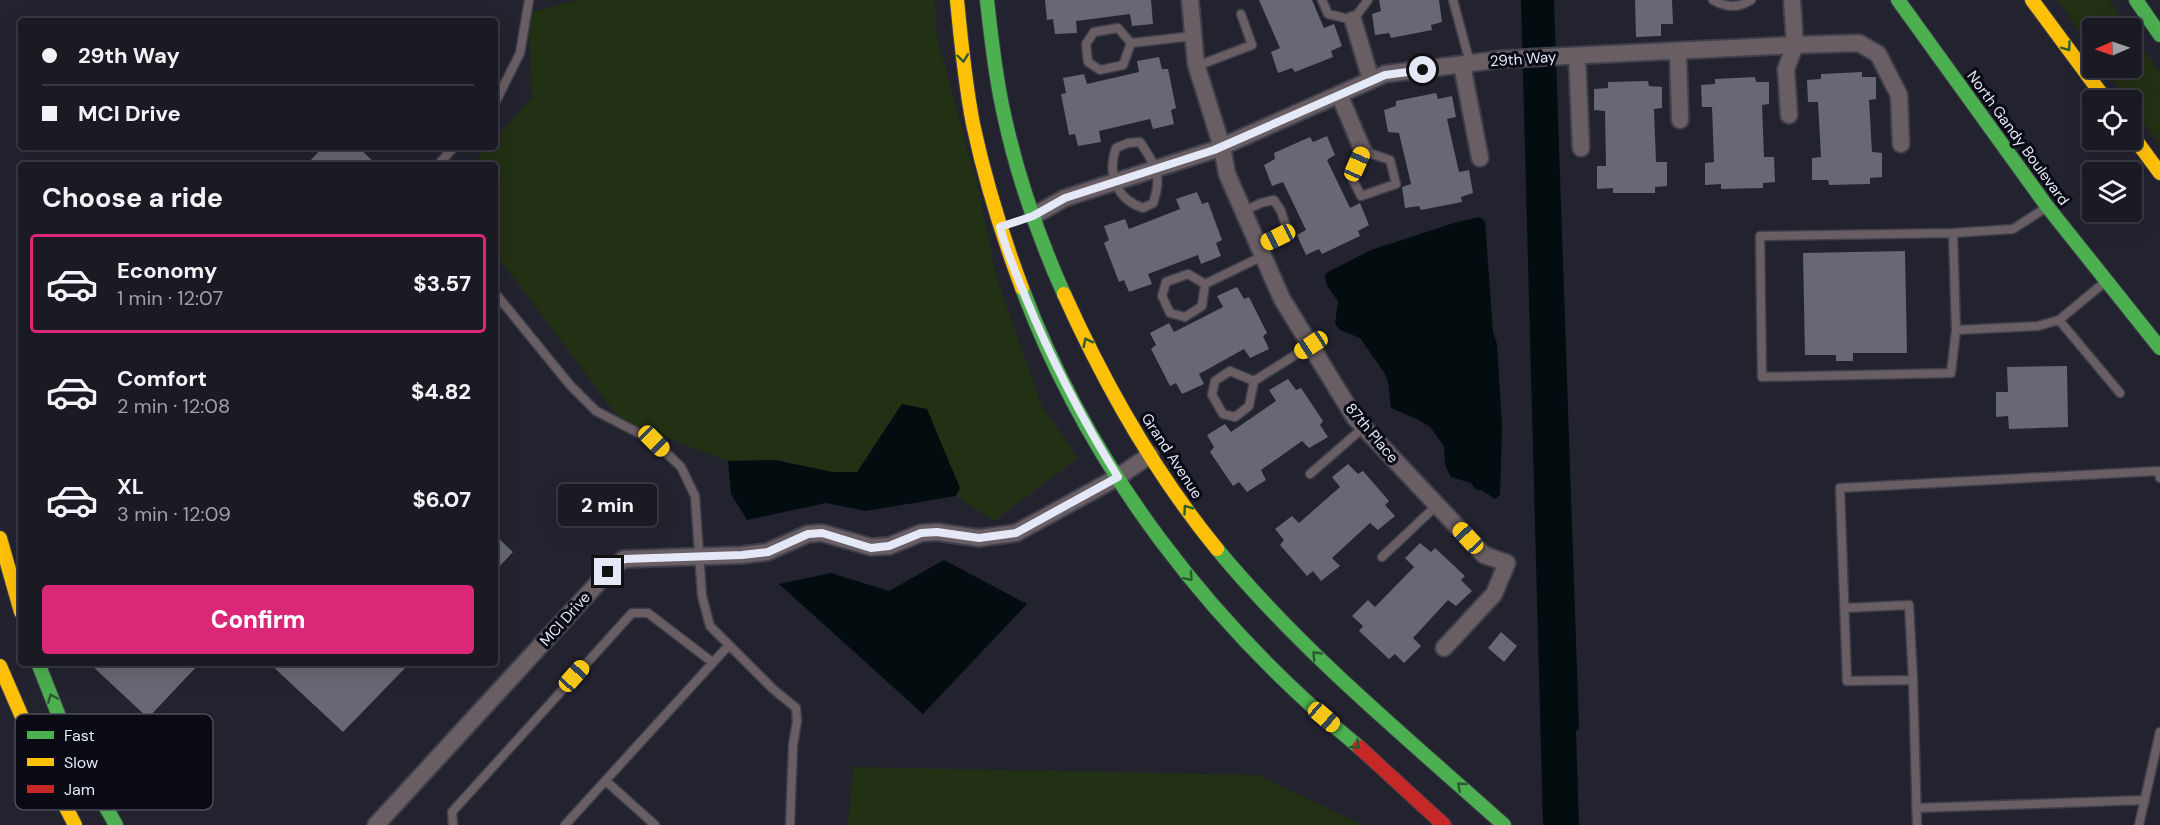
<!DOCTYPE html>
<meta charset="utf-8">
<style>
:root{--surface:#1a1a23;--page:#23232b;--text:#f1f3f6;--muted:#9fa1a6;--line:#383841;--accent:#db2777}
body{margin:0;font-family:"DM Sans",sans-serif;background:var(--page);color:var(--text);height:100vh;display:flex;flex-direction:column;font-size:22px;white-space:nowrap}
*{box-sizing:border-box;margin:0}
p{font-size:20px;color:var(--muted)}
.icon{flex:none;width:33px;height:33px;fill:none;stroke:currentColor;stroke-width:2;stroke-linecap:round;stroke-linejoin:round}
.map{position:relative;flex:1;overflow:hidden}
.side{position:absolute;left:18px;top:162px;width:480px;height:504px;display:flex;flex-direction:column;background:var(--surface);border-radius:6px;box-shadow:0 6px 24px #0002,0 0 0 2px var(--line)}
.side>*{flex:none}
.banner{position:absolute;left:18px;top:18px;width:480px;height:132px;border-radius:6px;box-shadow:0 6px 24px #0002,0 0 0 2px var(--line);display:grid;align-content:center;height:132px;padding:0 24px;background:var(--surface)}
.needle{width:39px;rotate:268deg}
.fabs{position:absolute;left:2082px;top:18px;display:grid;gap:12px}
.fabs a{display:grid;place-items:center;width:60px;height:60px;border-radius:6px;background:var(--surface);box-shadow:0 6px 24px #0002,0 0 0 2px var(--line);font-size:30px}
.end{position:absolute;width:27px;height:27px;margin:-14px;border:8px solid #e4e8f7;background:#111;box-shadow:0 0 0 3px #111}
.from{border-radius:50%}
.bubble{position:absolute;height:42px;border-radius:6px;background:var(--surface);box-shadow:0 6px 24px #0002,0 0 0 2px var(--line);font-size:20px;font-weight:800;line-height:42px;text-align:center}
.car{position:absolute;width:18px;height:36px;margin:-18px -9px;border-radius:8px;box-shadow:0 0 4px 2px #0007;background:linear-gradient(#f5c518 24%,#345 0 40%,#f5c518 0 76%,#345 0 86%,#f5c518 0)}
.banner b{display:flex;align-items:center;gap:21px;height:57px;font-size:22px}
.banner b+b{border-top:2px solid var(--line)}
.banner i{width:15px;height:15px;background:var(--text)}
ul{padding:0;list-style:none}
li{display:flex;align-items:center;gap:18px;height:99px;margin:0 12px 9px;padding:0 12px;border:3px solid transparent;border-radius:6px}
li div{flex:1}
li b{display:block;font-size:22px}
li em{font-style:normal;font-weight:800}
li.selected{border-color:var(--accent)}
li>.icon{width:54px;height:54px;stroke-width:1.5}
h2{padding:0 24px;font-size:27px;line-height:72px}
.cta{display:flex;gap:12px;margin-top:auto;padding:12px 24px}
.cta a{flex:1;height:69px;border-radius:6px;background:var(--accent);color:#fff;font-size:24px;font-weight:800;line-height:69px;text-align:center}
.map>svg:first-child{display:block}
.green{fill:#223013}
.water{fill:#030d10}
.building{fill:#686773}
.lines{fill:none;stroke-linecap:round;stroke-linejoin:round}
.lane-casing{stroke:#3e3f4a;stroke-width:11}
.street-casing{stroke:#3e3f4a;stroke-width:20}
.fast-casing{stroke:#3e3f4a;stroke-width:16}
.slow-casing{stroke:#3e3f4a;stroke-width:16}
.jam-casing{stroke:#3e3f4a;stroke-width:16}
.lane{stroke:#695e63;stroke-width:8}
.street{stroke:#695e63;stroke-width:16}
.fast{stroke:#4caf50;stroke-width:14}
.slow{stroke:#ffc107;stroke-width:14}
.jam{stroke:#c62828;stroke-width:14}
.oneway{stroke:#2a5c32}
.route{stroke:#e4e8f7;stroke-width:8}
.labels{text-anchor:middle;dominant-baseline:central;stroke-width:6;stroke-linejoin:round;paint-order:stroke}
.street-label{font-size:15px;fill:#e4e8f7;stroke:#090a14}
.key{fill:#090a14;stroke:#4b4d58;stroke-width:1.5}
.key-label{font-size:16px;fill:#e4e8f7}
</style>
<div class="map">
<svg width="2160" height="825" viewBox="0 0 2160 825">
<rect width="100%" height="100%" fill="#22232f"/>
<path class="green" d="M578 0H935L936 33 979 192 997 279 1042 406 1078 458 994 521 956 496 960 488 902 404 857 472H833L775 460 728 461 621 421 495 253V165H471L488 147H495V139L532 97 528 13Z
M2058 0H2109L2129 28H2092V51Z
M2132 32 2160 73V146L2132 107V100H2127L2104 68H2132Z
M853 767 1258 775 1363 825H848Z"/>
<path class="water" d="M1521 0H1554L1579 728 1576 731 1579 825H1543Z
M1479 217 1485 221 1493 332 1497 344 1502 426 1500 495 1495 499 1483 491 1475 489 1471 483 1451 477 1445 465 1444 446 1430 427 1417 419 1391 408 1388 382 1385 374 1360 338 1340 330 1335 324 1338 301 1327 286 1325 275 1328 272 1371 250 1454 223Z
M902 404 927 409 960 488 956 496 866 511 826 503 747 520 731 494 728 461 775 460 833 472H857Z
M944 560 1027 604 923 714 779 584 831 573 889 591Z"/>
<path class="building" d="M1045 0H1151L1153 24 1132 26 1130 14 1076 21 1077 33 1055 34 1053 19 1047 20Z
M1259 0H1312L1324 28 1334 24 1342 46 1331 51 1333 57 1295 72 1292 68 1278 73 1271 52 1280 48Z
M1379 0H1439L1442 22 1431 25 1432 30 1391 38 1389 33 1375 35 1372 14 1381 11Z
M1635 0H1672L1673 24H1661V36L1636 37Z
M1159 57 1162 69H1168L1176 108 1171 110 1174 124 1153 129 1150 119 1099 131 1101 142 1078 146 1075 134 1069 135 1061 94 1066 93 1063 78 1084 74 1087 84 1139 72 1137 61Z
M1862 72V77H1876V99L1869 100 1872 152 1882 153V177L1870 178V184L1829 185 1828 180H1812V158L1821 157 1818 102H1808L1807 80 1821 79V74Z
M1755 77 1756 82H1769V104L1762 105 1764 157H1774L1775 182 1763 183V188L1721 189V184L1705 185V163L1714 162 1712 107H1702L1701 85 1715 84V79Z
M1648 81 1649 86 1662 87V108L1654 109 1656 162H1667V186L1655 187V193H1613V188L1597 189V166H1606L1605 111 1594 110V89L1608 88V82Z
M1436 93 1438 99 1452 96 1456 117 1447 119 1459 172 1469 170 1473 193 1461 197 1462 202 1421 210 1419 206 1405 208 1402 187 1411 184 1399 133 1388 132 1384 110 1396 106V101Z
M1327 136 1335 155 1327 160 1350 208 1360 203 1369 225 1358 231 1360 236 1322 254 1319 249 1306 255 1297 235 1306 230 1283 182 1272 186 1264 165 1275 159 1274 153 1310 137 1313 142Z
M323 147H358L377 165H306Z
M1197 192 1202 204 1208 202 1222 240 1216 243 1221 256 1201 264 1198 255 1148 274 1152 284 1129 292 1124 280 1119 282 1104 243 1109 240 1104 226 1125 219 1129 229 1180 209 1176 199Z
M1905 251 1907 353H1853V361H1836V355H1805L1803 253Z
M1237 287 1244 299 1249 297 1267 333 1263 336 1269 349 1250 358 1244 349 1199 374 1204 384 1182 394 1176 383 1170 386 1151 349 1156 345 1150 333 1169 323 1174 332 1223 307 1217 296Z
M2067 366 2068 427 2009 429 2008 416 1996 417V392H2008L2007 367Z
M1288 379 1296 390 1301 388 1323 421 1320 425 1328 437 1309 448 1302 441 1261 470 1266 480 1247 492 1239 482 1233 486 1210 452 1214 447 1207 435 1225 424 1231 432 1276 401 1269 390Z
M1348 464 1358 474 1363 471 1389 501 1385 505 1395 516 1378 530 1370 523 1332 558 1340 566 1321 581 1313 571 1307 576 1280 545 1284 540 1275 529 1292 516 1299 523 1340 487 1332 477Z
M495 535 513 552 495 571Z
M1420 543 1431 552 1435 548 1465 576 1461 580 1472 591 1456 606 1448 600 1413 638 1421 646 1404 663 1395 654 1389 659 1359 631 1363 626 1352 616 1368 600 1375 607 1414 567 1405 558Z
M1501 632 1517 646 1504 662 1488 648Z
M89 663H200L148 718Z
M269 663H410L343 732Z"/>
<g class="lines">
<g class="lane-casing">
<path id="lane" d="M1322 0 1328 14 1353 20 1368 0
M1453 0 1470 63
M1713 0C1727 8 1738 8 1751 0
M1131 43 1118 28 1094 32 1086 44 1088 62 1100 70 1123 65 1131 43 1193 36
M1197 66 1252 45 1241 14
M495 103 520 53 529 0
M1140 142C1155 164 1163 176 1153 203L1143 208C1116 199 1107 174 1116 148L1128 143Z
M1363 151 1390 160 1396 184 1361 196 1351 176Z
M438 165 454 147
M2047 207 2013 229 1953 233 1956 330 2038 326 2059 320 2105 282
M1244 211 1261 203 1274 200 1281 211 1287 229 1278 237 1259 246
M1953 233 1760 236 1762 377 1951 373 1956 330
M1188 274 1205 284 1202 306 1185 317 1170 313 1162 296 1166 282Z
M1205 284 1263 256
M495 293 570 385 596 411 654 441 681 467 695 496 702 596 710 626 773 689 796 708 797 721 793 745 790 825
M2059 320 2120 393
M1254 381 1230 371 1215 381 1212 395 1223 414 1235 417 1249 406 1254 381 1311 345
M1310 474 1364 427
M1382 557 1437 505
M1844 608 1909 605 1913 680
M606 781 655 825
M1916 808 2145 800
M453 825 452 812 632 613H648L712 662
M565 825 729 645
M1917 825 1913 680 1847 681 1840 488 2158 471 2160 478
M2139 825 2160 732"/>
</g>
<g class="street-casing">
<path id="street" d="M1190 0 1196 64 1222 147 1227 174 1282 299 1355 418 1484 555 1507 563 1494 594 1444 648
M1353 20 1371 80
M1678 51 1680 120
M1577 56 1581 148
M1462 65 1480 158
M1339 94 1363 151
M1789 115 1786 69 1795 45 1859 43 1878 54 1899 95 1901 144
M1033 216 1065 198 1214 150 1385 74 1503 59 1795 45 1792 0
M376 825 608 572 624 559 742 555 767 552 808 534 822 533 871 547 889 546 921 533 937 532 979 538 1016 533 1118 477 1150 455"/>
</g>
<g class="fast-casing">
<path id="fast" d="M987 0C991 37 995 74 1003 110 1016 172 1038 236 1064 294
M1898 0 2046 205 2160 348
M2136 0 2160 35
M1022 288C1090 470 1211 625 1359 747
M1217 549C1302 652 1405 736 1504 825
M38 663 70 744 116 825"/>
</g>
<g class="slow-casing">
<path id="slow" d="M957 0C961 42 965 83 973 124 985 180 1002 235 1022 288
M2032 0 2106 100
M2132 135 2160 173
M1064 294C1105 385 1154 472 1217 549
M0 538 21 612
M0 666 35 747 75 825"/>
</g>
<g class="jam-casing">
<path id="jam" d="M1359 747 1444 825"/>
</g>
<use href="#lane" class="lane"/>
<use href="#street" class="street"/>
<use href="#fast" class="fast"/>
<use href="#slow" class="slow"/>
<use href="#jam" class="jam"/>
</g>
<defs><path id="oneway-chevron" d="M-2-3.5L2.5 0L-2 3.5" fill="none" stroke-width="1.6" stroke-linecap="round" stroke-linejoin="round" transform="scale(1.5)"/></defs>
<g class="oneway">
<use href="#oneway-chevron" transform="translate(2067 47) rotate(54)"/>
<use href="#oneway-chevron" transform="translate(963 58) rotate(83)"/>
<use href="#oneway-chevron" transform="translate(1087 342) rotate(-117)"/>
<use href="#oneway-chevron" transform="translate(1187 509) rotate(-125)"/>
<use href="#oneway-chevron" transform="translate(1189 577) rotate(49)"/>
<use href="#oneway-chevron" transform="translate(1316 655) rotate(-134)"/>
<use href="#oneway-chevron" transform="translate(52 698) rotate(-112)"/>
<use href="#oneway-chevron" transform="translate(1356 745) rotate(41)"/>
<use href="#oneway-chevron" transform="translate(1461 786) rotate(-138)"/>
</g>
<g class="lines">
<path class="route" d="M608 572 624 559 742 555 768 552 808 534 822 533 871 548 889 546 921 533 937 532 979 538 1016 533 1118 477C1082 419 1051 359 1025 296 1016 273 1006 251 1000 227L1033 216 1065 198 1214 150 1385 75 1423 70"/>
</g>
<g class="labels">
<g class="street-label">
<text transform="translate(1523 59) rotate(-4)">29th Way</text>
<text transform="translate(2018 138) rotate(54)">North Gandy Boulevard</text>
<text transform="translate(1372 433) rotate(50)">87th Place</text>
<text transform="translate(1172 456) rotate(57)">Grand Avenue</text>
<text transform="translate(565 619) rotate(-48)">MCI Drive</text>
</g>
</g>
<rect x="15" y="714" width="198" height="96" rx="9" class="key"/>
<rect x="27" y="731" width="27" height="8" fill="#4caf50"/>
<rect x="27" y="758" width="27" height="8" fill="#ffc107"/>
<rect x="27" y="785" width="27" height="8" fill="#c62828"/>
<g class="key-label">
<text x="64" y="741">Fast</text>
<text x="64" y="768">Slow</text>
<text x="64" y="795">Jam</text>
</g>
</svg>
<div class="fabs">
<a><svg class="needle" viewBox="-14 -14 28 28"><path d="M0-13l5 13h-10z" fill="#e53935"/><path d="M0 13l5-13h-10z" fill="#9fa1a6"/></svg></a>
<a><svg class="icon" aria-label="locate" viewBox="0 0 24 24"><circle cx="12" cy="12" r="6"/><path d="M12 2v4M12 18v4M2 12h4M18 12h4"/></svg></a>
<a><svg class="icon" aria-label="layers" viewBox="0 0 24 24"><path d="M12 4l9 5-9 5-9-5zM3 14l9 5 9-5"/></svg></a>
</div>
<i class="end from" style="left:1423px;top:70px"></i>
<i class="end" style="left:608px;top:572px"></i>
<div class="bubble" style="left:558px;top:484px;width:99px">2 min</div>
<i class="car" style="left:1357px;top:164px;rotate:24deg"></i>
<i class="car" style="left:1278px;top:237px;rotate:244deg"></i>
<i class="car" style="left:1311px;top:345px;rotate:237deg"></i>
<i class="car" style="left:654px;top:441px;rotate:135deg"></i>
<i class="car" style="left:1468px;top:538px;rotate:317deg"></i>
<i class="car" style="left:574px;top:676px;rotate:42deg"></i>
<i class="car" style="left:1324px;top:717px;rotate:131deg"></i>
<div class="banner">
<b><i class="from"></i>29th Way</b>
<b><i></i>MCI Drive</b>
</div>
<section class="side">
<h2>Choose a ride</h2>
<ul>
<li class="selected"><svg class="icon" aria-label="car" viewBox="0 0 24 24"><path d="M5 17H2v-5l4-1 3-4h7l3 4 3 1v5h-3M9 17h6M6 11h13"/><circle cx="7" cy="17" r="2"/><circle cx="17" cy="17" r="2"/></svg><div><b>Economy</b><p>1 min · 12:07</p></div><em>$3.57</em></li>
<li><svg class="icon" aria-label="car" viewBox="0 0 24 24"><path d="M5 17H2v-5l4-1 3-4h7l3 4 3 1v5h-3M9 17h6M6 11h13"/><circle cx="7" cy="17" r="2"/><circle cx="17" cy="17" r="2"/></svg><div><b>Comfort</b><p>2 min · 12:08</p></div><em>$4.82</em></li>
<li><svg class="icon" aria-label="car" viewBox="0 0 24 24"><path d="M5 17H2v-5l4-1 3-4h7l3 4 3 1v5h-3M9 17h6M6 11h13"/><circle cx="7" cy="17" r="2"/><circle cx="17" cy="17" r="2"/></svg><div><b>XL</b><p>3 min · 12:09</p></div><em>$6.07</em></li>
</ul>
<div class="cta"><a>Confirm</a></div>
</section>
</div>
